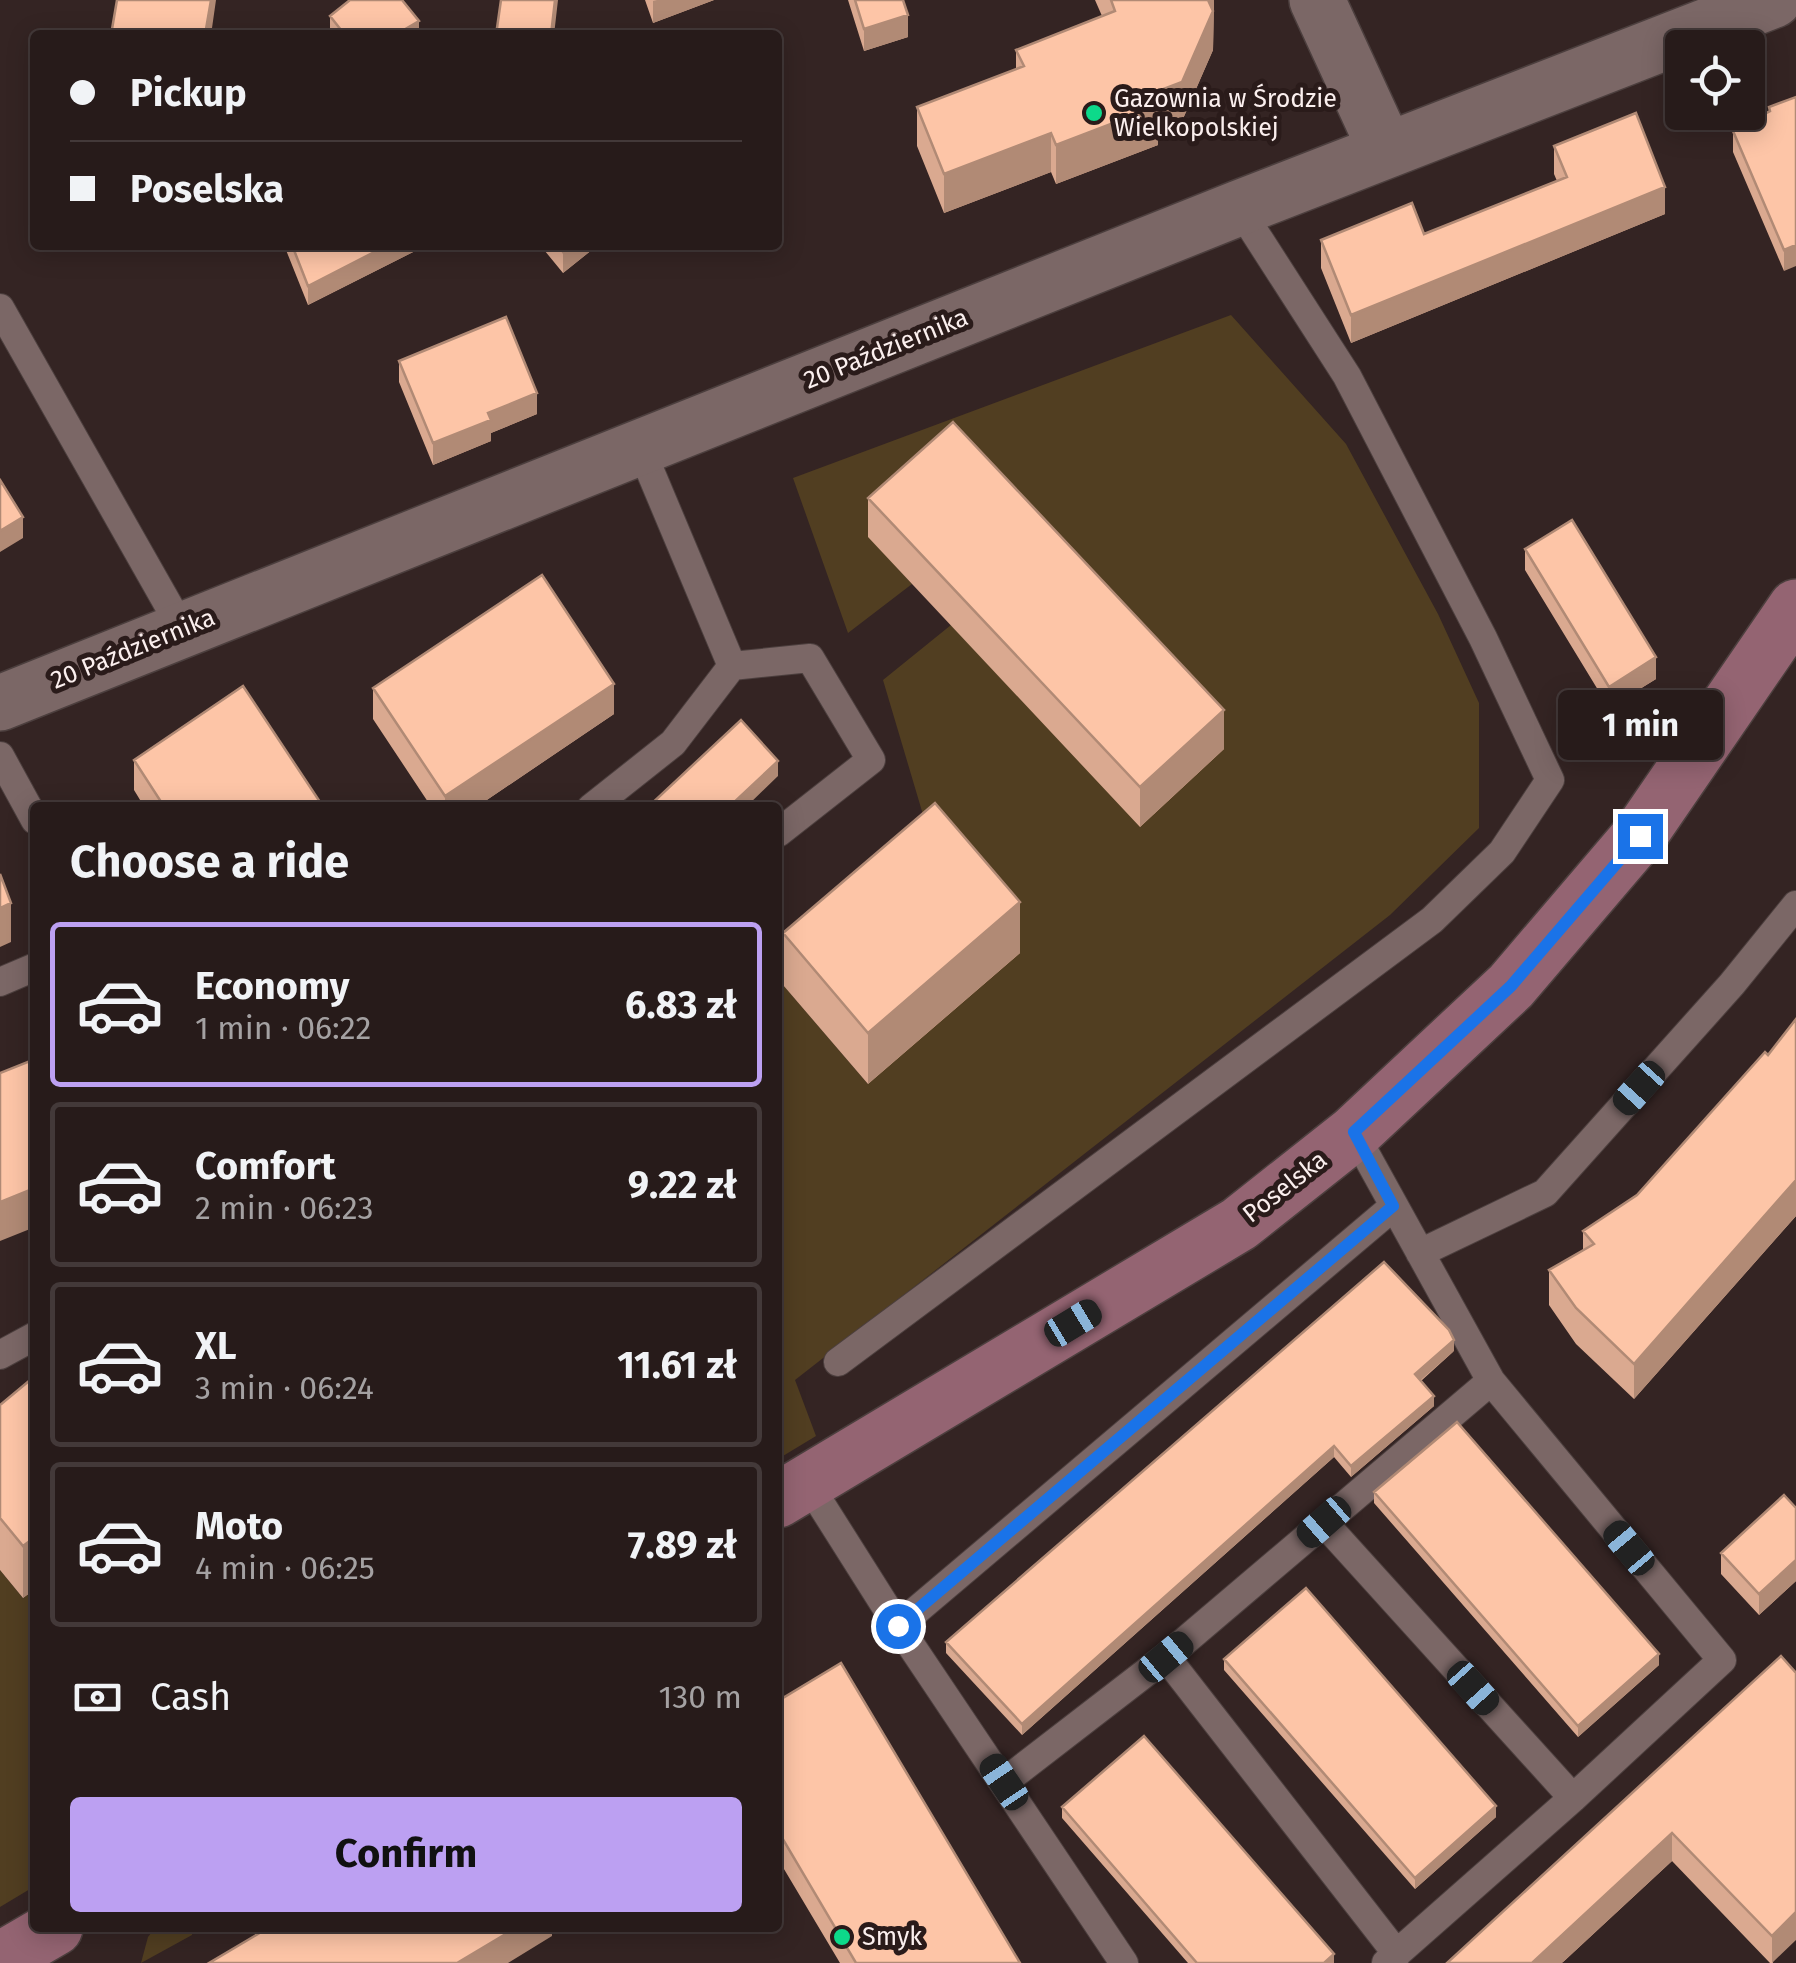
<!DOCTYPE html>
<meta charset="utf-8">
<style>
:root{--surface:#271b1a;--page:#2f2423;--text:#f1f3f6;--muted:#a4a1a2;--line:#433939;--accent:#bca0f2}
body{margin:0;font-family:"Fira Sans",sans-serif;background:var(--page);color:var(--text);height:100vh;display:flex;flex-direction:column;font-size:38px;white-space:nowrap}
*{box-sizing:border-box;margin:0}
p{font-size:32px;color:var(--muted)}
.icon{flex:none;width:55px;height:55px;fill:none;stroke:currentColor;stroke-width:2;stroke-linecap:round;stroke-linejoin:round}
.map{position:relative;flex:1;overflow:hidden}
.details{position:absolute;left:30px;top:802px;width:752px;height:1130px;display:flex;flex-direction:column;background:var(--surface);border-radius:10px;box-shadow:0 5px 25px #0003,0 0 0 2px var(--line)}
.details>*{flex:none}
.hud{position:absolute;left:30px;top:30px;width:752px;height:220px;border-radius:10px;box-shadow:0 5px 25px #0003,0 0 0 2px var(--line);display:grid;align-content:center;height:220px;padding:0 40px;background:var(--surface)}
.buttons{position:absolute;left:1665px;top:30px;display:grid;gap:20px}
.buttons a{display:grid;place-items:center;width:100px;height:100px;border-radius:10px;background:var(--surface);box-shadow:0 5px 25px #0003,0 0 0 2px var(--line);font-size:50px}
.end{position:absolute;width:45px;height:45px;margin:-22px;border:12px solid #1a73e8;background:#fff;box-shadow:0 0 0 5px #fff}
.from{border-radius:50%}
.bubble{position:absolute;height:70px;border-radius:10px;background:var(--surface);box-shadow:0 5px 25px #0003,0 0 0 2px var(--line);font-size:32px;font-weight:700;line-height:70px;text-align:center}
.car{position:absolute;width:30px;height:60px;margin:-30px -15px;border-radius:12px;box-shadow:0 0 8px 2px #0007;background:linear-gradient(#222 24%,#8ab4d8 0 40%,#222 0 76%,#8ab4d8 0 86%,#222 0)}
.hud b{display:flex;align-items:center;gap:35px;height:95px;font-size:38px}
.hud b+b{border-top:2px solid var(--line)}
.hud i{width:25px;height:25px;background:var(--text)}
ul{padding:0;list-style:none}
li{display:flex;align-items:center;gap:30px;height:165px;margin:0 20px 15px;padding:0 20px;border:5px solid var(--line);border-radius:10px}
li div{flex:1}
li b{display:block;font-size:38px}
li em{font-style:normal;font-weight:700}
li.selected{border-color:var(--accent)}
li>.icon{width:90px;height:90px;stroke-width:1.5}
h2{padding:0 40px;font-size:45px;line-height:120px}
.pay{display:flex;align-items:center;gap:25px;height:110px;padding:0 40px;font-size:38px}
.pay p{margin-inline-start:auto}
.primary-button{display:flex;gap:20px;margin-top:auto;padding:20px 40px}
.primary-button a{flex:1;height:115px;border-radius:10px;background:var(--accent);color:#111;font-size:40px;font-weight:700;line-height:115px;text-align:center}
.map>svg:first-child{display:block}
.green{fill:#513e21}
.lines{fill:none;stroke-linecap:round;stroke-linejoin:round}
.lane-casing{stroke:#4c3f3e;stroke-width:30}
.street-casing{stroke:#4c3f3e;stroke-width:58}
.secondary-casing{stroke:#4c3f3e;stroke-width:58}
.lane{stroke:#7b6766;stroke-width:28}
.street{stroke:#7b6766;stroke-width:55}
.secondary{stroke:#946472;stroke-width:55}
.wall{fill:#daa990}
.shaded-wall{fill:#b18a75}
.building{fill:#fdc5a7;stroke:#b18a75;stroke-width:2.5}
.route{stroke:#1a73e8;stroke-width:12}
.poi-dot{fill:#0dd98a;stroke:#2a1b1a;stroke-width:4}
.labels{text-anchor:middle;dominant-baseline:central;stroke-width:10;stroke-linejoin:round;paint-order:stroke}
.poi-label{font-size:25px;fill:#fbefee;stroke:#2a1b1a;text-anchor:start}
.street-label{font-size:25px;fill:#fbefee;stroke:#2a1b1a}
</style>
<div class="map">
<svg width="1796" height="1963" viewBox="0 0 1796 1963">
<rect width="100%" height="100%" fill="#342423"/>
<path class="green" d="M1231 315 1346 444 1438 614 1479 703V828L1390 915 795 1380 816 1436 778 1459V979L868 1084 935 855 883 680 951 625 1140 826 869 537 912 584 848 633 793 478Z
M0 1570 23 1598 35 1589V1886L0 1907Z
M155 1928H193L192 1935 141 1963 148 1937Z"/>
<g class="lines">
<g class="lane-casing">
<path id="lane" d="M0 308 182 629
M640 447 732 666 810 658 871 760 778 833
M0 756 35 820
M591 808 673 743 732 666
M0 982 35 967
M1354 1133 1491 1381 1722 1660 1573 1798 1386 1963
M1420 1253 1545 1193 1732 984 1796 905
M0 1355 35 1336
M838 1362 1432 920 1502 852 1550 780 1483 638 1347 376 1239 208
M807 1482 898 1626 1124 1963
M1324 1523 1573 1798
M898 1626 1393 1207
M1166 1657 1397 1954
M1004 1782 1166 1657 1491 1381"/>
</g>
<g class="street-casing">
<path id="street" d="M1317 0 1386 150
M0 703 1239 208 1774 0"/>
</g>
<g class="secondary-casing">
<path id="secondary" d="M778 1500 1239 1224 1354 1133 1511 986 1639 836 1796 607
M0 1960 55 1928"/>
</g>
<use href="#lane" class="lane"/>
<use href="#street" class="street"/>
<use href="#secondary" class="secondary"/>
</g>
<path class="wall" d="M645 0H714L653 23Z
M848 0H903L908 37 864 51Z
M1095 0H1214L1213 50 1182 121 1158 130V145L1056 184 1051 172 944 213 917 146V107L1016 69V50L1102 16Z
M330 16 419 35H330Z
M1796 97 1784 271 1733 152V131L1769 112V107Z
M1554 146 1665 214 1351 343 1321 268V240L1424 234 1557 181 1554 174Z
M284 245H427L308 305Z
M540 245H598L563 273Z
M399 361 537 414 491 433V441L433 465 399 382Z
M868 498 1224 749 1140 827 868 537Z
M1525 549 1656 679 1609 708 1525 570Z
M373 688 614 714 475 808H432L373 719Z
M134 760 324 808H145L134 790Z
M783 933 1020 953 868 1084 783 985Z
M1796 1019V1216L1634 1399 1576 1344 1549 1305V1270L1583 1250V1231L1637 1195 1768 1055Z
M1454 1351 1421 1381 1434 1406 1351 1477 1334 1457 1022 1735 946 1653V1642Z
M35 1376V1589L23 1598 0 1570V1405Z
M1374 1492 1659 1665 1578 1737 1374 1503Z
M1796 1508V1581L1759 1615 1721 1574V1553Z
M1781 1656 1773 1963H1770L1672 1861 1562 1963Z
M1224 1659 1496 1817 1415 1889 1224 1670Z
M778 1701 1020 1963H840L778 1859Z
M1062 1807 1334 1963H1188L1062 1818Z"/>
<path class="shaded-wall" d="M211 0H216L211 35H205Z
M555 0H558L554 35H551Z
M657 0H714L653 23V1Z
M1202 0H1214L1213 50 1182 121 1158 130V145L1056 184V145L1153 93Z
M908 15V37L864 51V29Z
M419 21V35H395Z
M1051 133V172L944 213V174Z
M1665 187V214L1351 343V315Z
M388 245H427L308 305V286Z
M571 245H598L563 273V252Z
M1796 245V266L1784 271V250Z
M537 393V414L491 433V441L433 465V443L488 413Z
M23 517V538L0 552V531Z
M1656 657V679L1609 708V687Z
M614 684V714L475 808H445V796Z
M1224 710V749L1140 827V787Z
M778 761V776L745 808H728Z
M1020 902V953L868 1084V1033Z
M11 903V942L0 947V908Z
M1796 1180V1216L1634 1399V1364Z
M35 1188V1227L0 1241V1202Z
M1454 1340V1351L1415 1385V1374Z
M1434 1396V1406L1351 1477V1466Z
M1334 1446V1457L1022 1735V1724Z
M35 1537V1589L23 1598V1546Z
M1796 1560V1581L1759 1615V1594Z
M1659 1654V1665L1578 1737V1726Z
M1496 1806V1817L1415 1889V1878Z
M1672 1833V1861L1562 1963H1532Z
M1796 1912V1940L1772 1963V1936Z
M516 1928H552V1936L508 1963H457Z
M1334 1954V1963H1324Z"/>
<path class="building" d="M117 0H211L205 35H111Z
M350 0H402L419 21 395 35H345L330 16Z
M501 0H555L551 35H496Z
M855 0H903L908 15 864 29Z
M1111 0H1208L1213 11 1182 82 1153 93 1158 106 1056 145 1051 133 944 174 917 107 1024 66 1016 50 1115 11Z
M1796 97V245L1784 250 1733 131 1770 111 1769 107Z
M1636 113 1665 187 1351 315 1321 240 1412 203 1424 234 1567 177 1554 146Z
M292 245H388L308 286Z
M558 245H571L563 252Z
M506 317 537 393 488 413 491 420 433 443 399 361Z
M953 422 1224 710 1140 787 868 498Z
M0 480 23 517 0 531Z
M1572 520 1656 657 1609 687 1525 549Z
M542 575 614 684 445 796 373 688Z
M243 686 324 808H165L134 760Z
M741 720 778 761 728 808H647Z
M935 803 1020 902 868 1033 783 933Z
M0 874 11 903 0 908Z
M1796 1019V1180L1634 1364 1576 1308 1549 1270 1594 1244 1583 1231 1637 1195 1765 1052 1768 1055Z
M35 1059V1188L0 1202V1073Z
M1384 1262 1449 1330 1454 1340 1415 1374 1434 1396 1351 1466 1334 1446 1022 1724 946 1642Z
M35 1376V1537L23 1546 0 1518V1405Z
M1457 1422 1659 1654 1578 1726 1374 1492Z
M1784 1495 1796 1508V1560L1759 1594 1721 1553Z
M1306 1588 1496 1806 1415 1878 1224 1659Z
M1781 1656 1796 1673V1912L1772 1936 1672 1833 1532 1963H1447Z
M841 1663 1020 1963H856L778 1831V1701Z
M1144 1736 1334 1954 1324 1963H1197L1062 1807Z
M268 1928H516L457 1963H209Z"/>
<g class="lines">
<path class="route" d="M898 1626 1393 1206 1354 1132 1511 986 1640 836"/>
</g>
<g class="poi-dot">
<circle cx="1094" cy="113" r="10"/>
<circle cx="842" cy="1937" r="10"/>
</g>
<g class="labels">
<g class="poi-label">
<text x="1114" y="99">Gazownia w Środzie<tspan x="1114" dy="29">Wielkopolskiej</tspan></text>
<text x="862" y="1937">Smyk</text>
</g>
<g class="street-label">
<text transform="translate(886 349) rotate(-22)">20 Października</text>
<text transform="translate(133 649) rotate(-22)">20 Października</text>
<text transform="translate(1285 1187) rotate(-38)">Poselska</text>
</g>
</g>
</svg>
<div class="buttons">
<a><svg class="icon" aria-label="locate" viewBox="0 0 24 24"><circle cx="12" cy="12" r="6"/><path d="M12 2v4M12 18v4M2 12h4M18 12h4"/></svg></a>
</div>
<i class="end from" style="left:898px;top:1626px"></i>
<i class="end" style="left:1640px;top:836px"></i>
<div class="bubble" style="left:1558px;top:690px;width:165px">1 min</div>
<i class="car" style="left:1639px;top:1088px;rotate:222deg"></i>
<i class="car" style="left:1073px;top:1323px;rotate:59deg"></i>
<i class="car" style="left:1324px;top:1522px;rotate:229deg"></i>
<i class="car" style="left:1629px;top:1548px;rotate:320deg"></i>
<i class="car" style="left:1166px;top:1657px;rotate:50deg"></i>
<i class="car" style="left:1473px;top:1688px;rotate:138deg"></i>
<i class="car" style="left:1004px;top:1782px;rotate:326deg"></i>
<div class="hud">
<b><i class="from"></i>Pickup</b>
<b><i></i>Poselska</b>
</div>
<section class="details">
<h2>Choose a ride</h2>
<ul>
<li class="selected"><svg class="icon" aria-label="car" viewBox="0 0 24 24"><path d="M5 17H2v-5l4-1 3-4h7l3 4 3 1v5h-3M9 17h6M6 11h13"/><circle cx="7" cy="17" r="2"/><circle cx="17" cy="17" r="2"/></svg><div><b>Economy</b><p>1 min · 06:22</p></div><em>6.83 zł</em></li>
<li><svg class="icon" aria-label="car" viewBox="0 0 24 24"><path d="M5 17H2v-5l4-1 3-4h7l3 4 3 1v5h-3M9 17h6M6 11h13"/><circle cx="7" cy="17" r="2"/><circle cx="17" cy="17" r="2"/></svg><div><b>Comfort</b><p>2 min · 06:23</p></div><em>9.22 zł</em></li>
<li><svg class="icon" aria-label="car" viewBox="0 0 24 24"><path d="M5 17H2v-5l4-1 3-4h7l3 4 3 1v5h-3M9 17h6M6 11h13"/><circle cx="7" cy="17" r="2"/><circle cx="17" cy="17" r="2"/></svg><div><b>XL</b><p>3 min · 06:24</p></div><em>11.61 zł</em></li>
<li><svg class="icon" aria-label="car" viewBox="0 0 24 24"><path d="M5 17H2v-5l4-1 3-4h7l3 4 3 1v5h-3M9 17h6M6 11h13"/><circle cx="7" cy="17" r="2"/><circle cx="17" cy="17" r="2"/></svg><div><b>Moto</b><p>4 min · 06:25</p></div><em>7.89 zł</em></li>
</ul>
<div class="pay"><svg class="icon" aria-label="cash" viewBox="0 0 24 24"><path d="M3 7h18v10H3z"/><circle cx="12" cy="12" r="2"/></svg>Cash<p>130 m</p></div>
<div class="primary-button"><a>Confirm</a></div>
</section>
</div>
